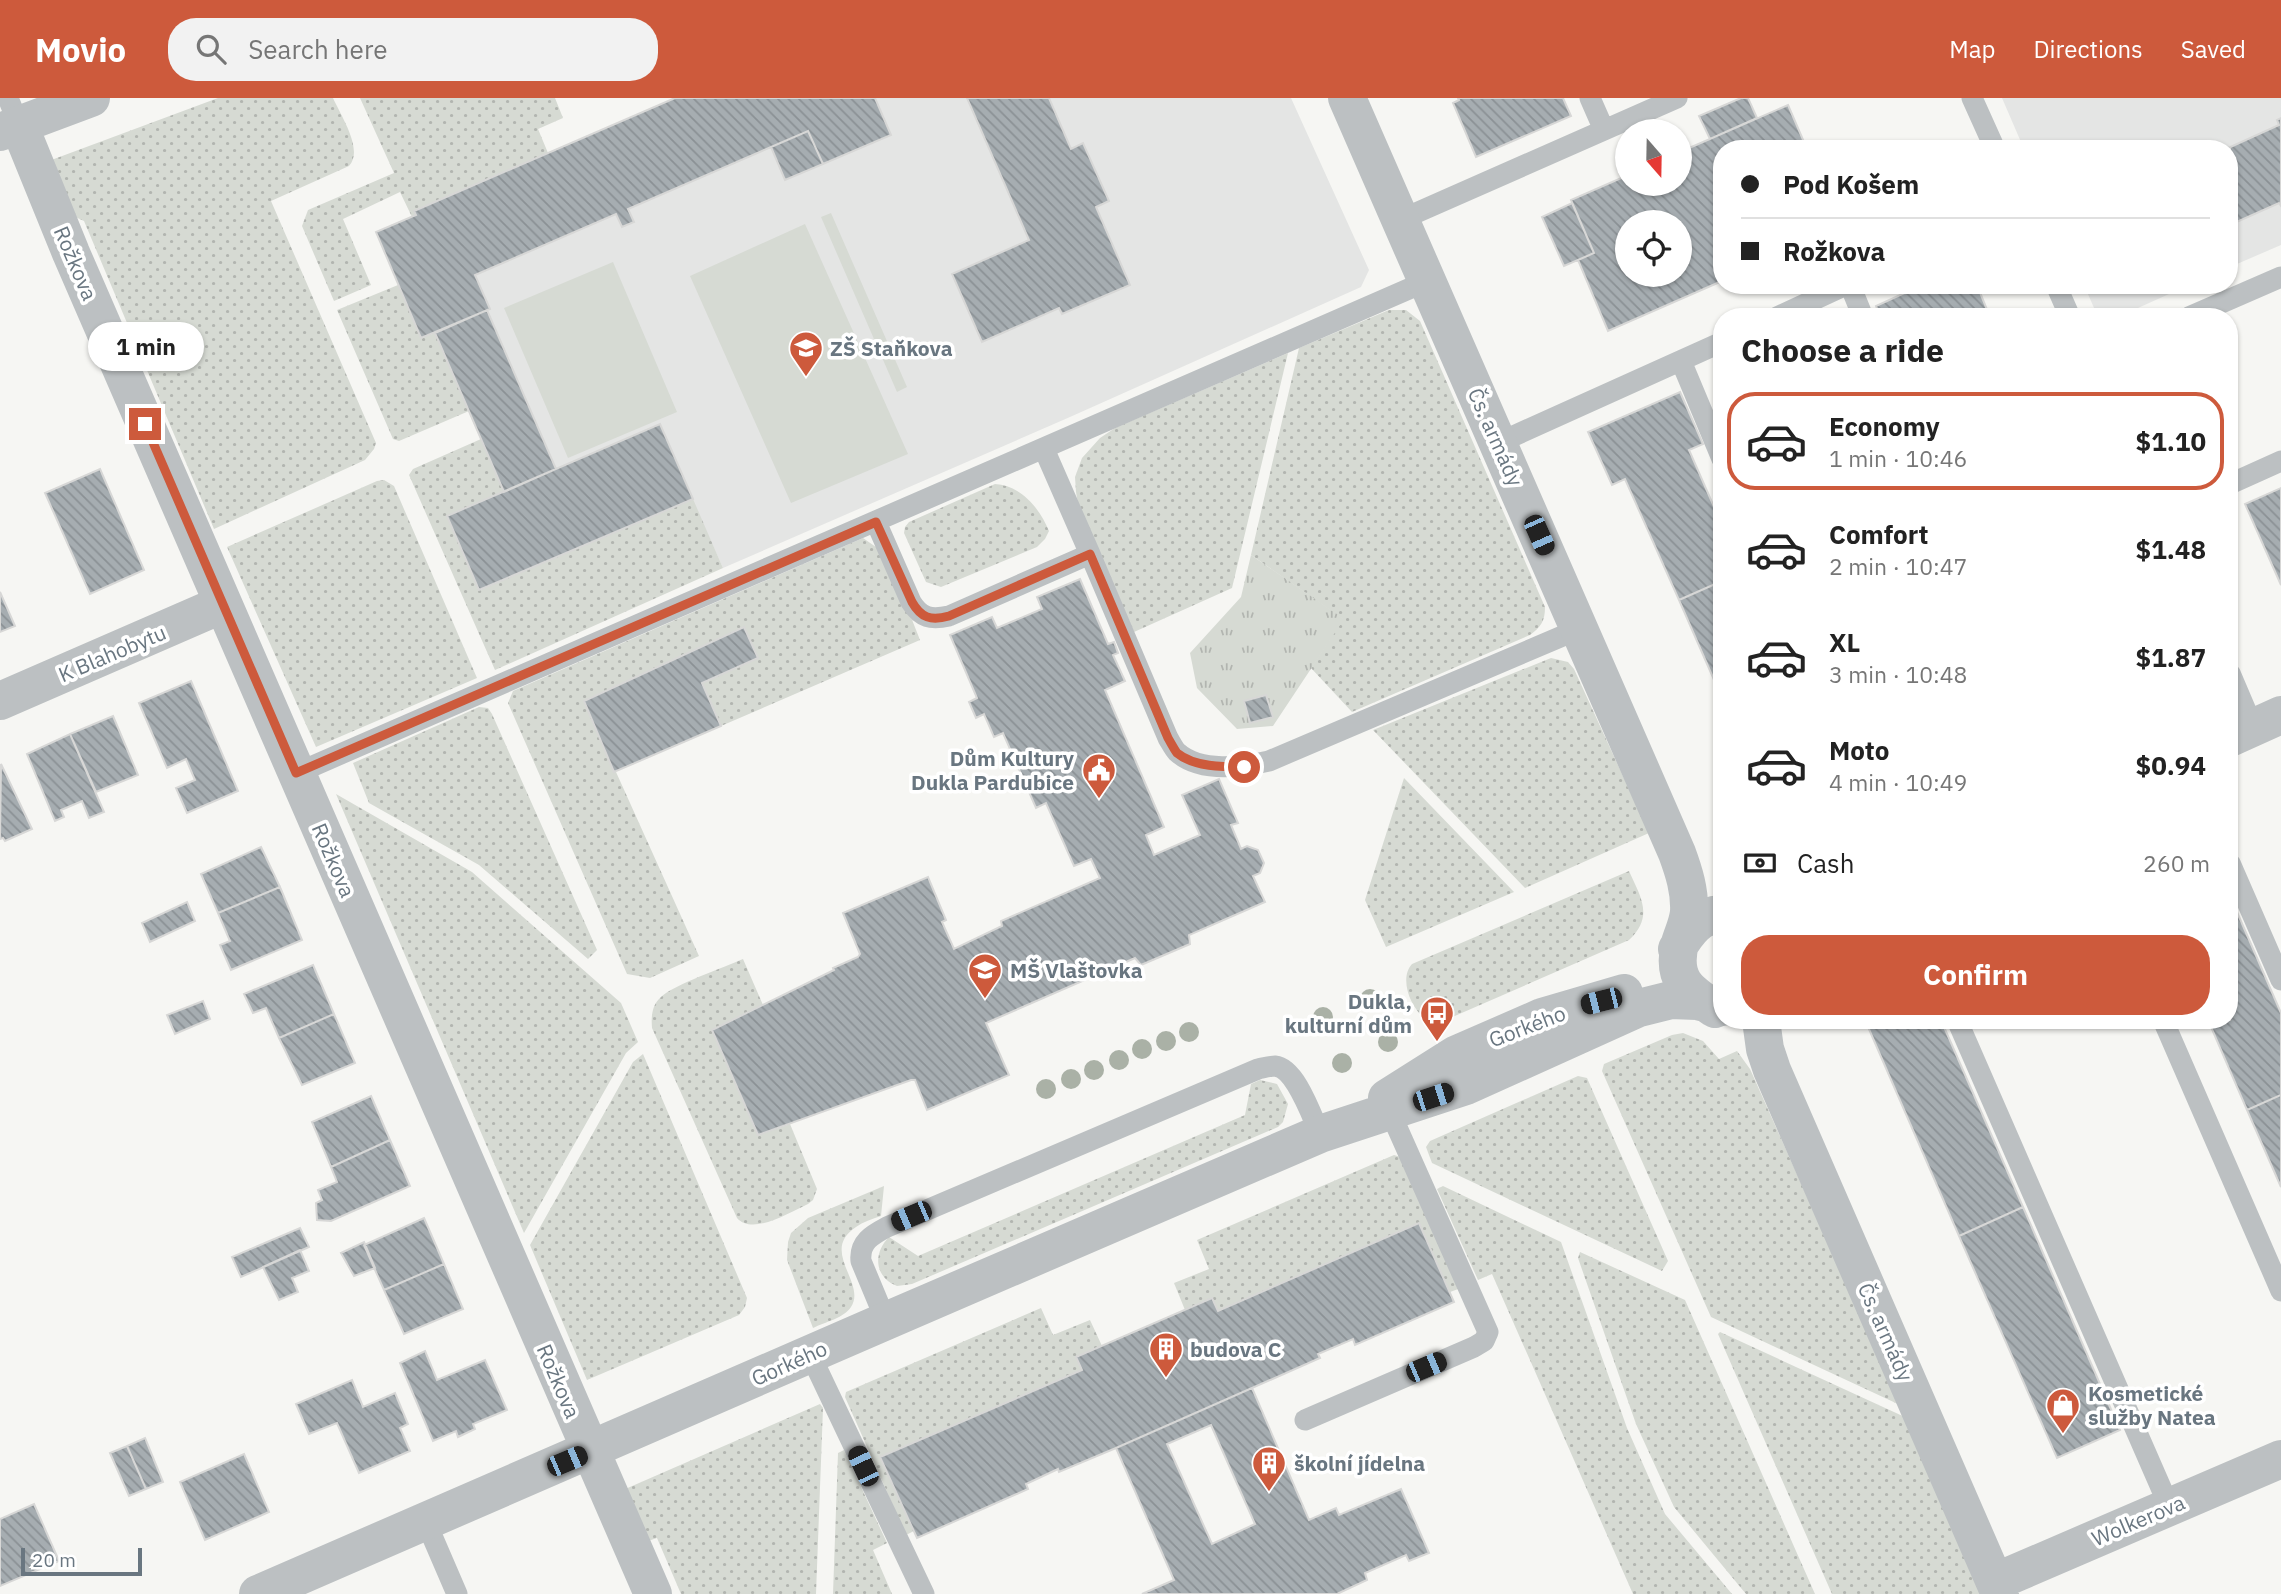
<!DOCTYPE html>
<meta charset="utf-8">
<style>
:root{--surface:#fff;--page:#f2f2f2;--text:#222;--muted:#767676;--line:#e0e0e0;--accent:#cd5a3c}
body{margin:0;font-family:"IBM Plex Sans",sans-serif;background:var(--page);color:var(--text);height:100vh;display:flex;flex-direction:column;font-size:26px;white-space:nowrap}
*{box-sizing:border-box;margin:0}
p{font-size:23px;color:var(--muted)}
.icon{flex:none;width:38px;height:38px;fill:none;stroke:currentColor;stroke-width:2;stroke-linecap:round;stroke-linejoin:round}
.map{position:relative;flex:1;overflow:hidden}
.sheet{position:absolute;left:1713px;top:210px;width:525px;height:721px;display:flex;flex-direction:column;background:var(--surface);border-radius:28px;box-shadow:0 2px 5px #0004}
.sheet>*{flex:none}
.hud{position:absolute;left:1713px;top:42px;width:525px;height:154px;border-radius:28px;box-shadow:0 2px 5px #0004;display:grid;align-content:center;height:154px;padding:0 28px;background:var(--surface)}
.needle{width:46px;rotate:160deg}
.controls{position:absolute;left:1615px;top:21px;display:grid;gap:14px}
.controls a{display:grid;place-items:center;width:77px;height:77px;border-radius:50%;background:var(--surface);box-shadow:0 2px 5px #0004;font-size:35px}
.scale{position:absolute;left:21px;bottom:18px;width:121px;box-sizing:border-box;padding-left:7px;border:4px solid #697680;border-top:0;font-size:19px;line-height:24px;white-space:nowrap;color:#697680;-webkit-text-stroke:5px #fff;paint-order:stroke}
.end{position:absolute;width:32px;height:32px;margin:-16px;border:9px solid #cd5a3c;background:#fff;box-shadow:0 0 0 4px #fff}
.from{border-radius:50%}
.bubble{position:absolute;height:49px;border-radius:24px;background:var(--surface);box-shadow:0 2px 5px #0004;font-size:23px;font-weight:700;line-height:49px;text-align:center}
.car{position:absolute;width:21px;height:42px;margin:-21px -10px;border-radius:9px;box-shadow:0 0 5px 2px #0007;background:linear-gradient(#222 24%,#8ab4d8 0 40%,#222 0 76%,#8ab4d8 0 86%,#222 0)}
.hud b{display:flex;align-items:center;gap:24px;height:66px;font-size:26px}
.hud b+b{border-top:2px solid var(--line)}
.hud i{width:18px;height:18px;background:var(--text)}
ul{padding:0;list-style:none}
li{display:flex;align-items:center;gap:21px;height:98px;margin:0 14px 10px;padding:0 14px;border:4px solid transparent;border-radius:28px}
li div{flex:1}
li b{display:block;font-size:26px}
li em{font-style:normal;font-weight:700}
li.selected{border-color:var(--accent)}
li>.icon{width:63px;height:63px;stroke-width:1.5}
h2{padding:0 28px;font-size:32px;line-height:84px}
.pay{display:flex;align-items:center;gap:18px;height:77px;padding:0 28px;font-size:26px}
.pay p{margin-inline-start:auto}
.button{display:flex;gap:14px;margin-top:auto;padding:14px 28px}
.button a{flex:1;height:80px;border-radius:28px;background:var(--accent);color:#fff;font-size:28px;font-weight:700;line-height:80px;text-align:center}
header{display:flex;align-items:center;gap:42px;box-sizing:border-box;height:98px;padding:0 35px;background:var(--accent);color:#fff}
header strong{font-size:33px}
nav{display:flex;gap:38px;margin-inline-start:auto;font-size:24px}
.search{width:490px;height:63px;background:var(--page);display:flex;align-items:center;gap:18px;box-sizing:border-box;padding:0 24px;border-radius:28px;color:var(--muted);font-size:26px}
.map>svg:first-child{display:block}
.built{fill:#e4e5e4}
.grass{fill:url(#grass-dots)}
.park{fill:url(#park-tufts)}
.pitch{fill:#d6dad3}
.building{fill:url(#building-back-hatch);stroke:#d7d7d6;stroke-width:2;fill-rule:evenodd}
.lines{fill:none;stroke-linecap:round;stroke-linejoin:round}
.lane{stroke:#bcc0c2;stroke-width:21}
.street{stroke:#bcc0c2;stroke-width:38}
.tree{fill:#aab1a6}
.route{stroke:#cd5a3c;stroke-width:9}
.labels{text-anchor:middle;dominant-baseline:central;stroke-width:7;stroke-linejoin:round;paint-order:stroke}
.street-label{font-size:21px;fill:#697680;stroke:#fff}
.poi-label{font-size:21px;font-weight:bold;fill:#697680;stroke:#fff;text-anchor:start}
</style>
<header>
<strong>Movio</strong>
<div class="search"><svg class="icon" aria-label="search" viewBox="0 0 24 24"><circle cx="10" cy="10" r="6"/><path d="M15 15l6 6"/></svg>Search here</div>
<nav><a>Map</a><a>Directions</a><a>Saved</a></nav>
</header>
<div class="map">
<svg width="2281" height="1496" viewBox="0 0 2281 1496">
<defs>
<pattern id="grass-dots" width="8" height="8" patternUnits="userSpaceOnUse" patternTransform="scale(1.75)"><rect width="8" height="8" fill="#d6dad3"/><path d="M2 2h.1M6 6h.1" fill="none" stroke="#b2b5b0" stroke-width="1.8" stroke-linecap="round"/></pattern>
<pattern id="park-tufts" width="24" height="20" patternUnits="userSpaceOnUse" patternTransform="scale(1.75)"><rect width="24" height="20" fill="#d6dad3"/><path d="M3 7l-1-3M5 7V3M7 7l1-3M15 17l-1-3M17 17v-4M19 17l1-3" fill="none" stroke="#b2b5b0"/></pattern>
<pattern id="building-back-hatch" width="6" height="6" patternUnits="userSpaceOnUse" patternTransform="scale(1.75)"><rect width="6" height="6" fill="#a6adb1"/><path d="M-1 5l2 2M0 0l6 6M5-1l2 2" fill="none" stroke="#8b9195"/></pattern>
</defs>
<rect width="100%" height="100%" fill="#f6f6f3"/>
<path class="built" d="M675 0H1291L1369 172 1361 189 1070 319 723 470 692 401 479 492 447 418 503 394 435 235 421 240 376 134 412 119 416 117 414 113Z
M2002 0H2281V147L2230 169V51H2024Z
M2084 187H2189L2118 219H2098Z"/>
<path class="grass" d="M218 0H333C341 18 364 52 349 68L271 103 376 345 374 351 365 362 214 431 84 123 69 116 46 64Z
M360 0H555L563 20 538 31 548 55 415 114 416 117 412 119 400 94 343 121 371 187 334 203 302 128 308 112 394 75Z
M398 187 421 240 435 235 469 313 399 343 393 341 337 212Z
M1389 212H1406L1420 223 1545 509C1545 523 1541 529 1530 537L1352 614 1311 570 1343 521 1251 457 1299 250Z
M1288 255 1232 490 1134 534 1078 406 1076 394 1075 379 1082 360 1100 340 1115 330Z
M481 341 504 394 447 419 480 492 693 401 723 470 495 572 409 377 413 371Z
M384 382 394 388 477 580 316 649 227 449 377 383Z
M995 386C1021 387 1040 411 1049 433L1045 441 1037 449 941 489 926 484 904 435 905 429 909 424Z
M863 440 886 456 920 542 721 628 702 585 758 560 744 529 584 603 699 858 650 880 627 876 508 605 513 593Z
M1551 560 1568 564 1574 571 1649 735 1525 790 1373 632Z
M479 609 488 610 492 616 597 852 588 861 479 767 369 705 353 665Z
M1404 680 1514 794 1386 849 1365 802Z
M336 696 472 774 621 905 638 944 626 955 524 1135Z
M1629 773C1641 800 1654 818 1629 842L1441 924 1433 925C1414 919 1397 882 1412 866Z
M743 861 763 907 713 933 758 1037 790 1026 817 1091 813 1102 808 1106C790 1114 753 1138 737 1120L652 930C651 918 652 907 661 899 673 887 725 869 743 861Z
M1683 935 1703 943 1719 961 1737 953 1750 971 1900 1307 1711 1219 1602 973 1604 966 1672 937Z
M643 956 747 1200 745 1209 739 1217 587 1282 530 1147 633 964Z
M1578 978 1587 980 1668 1163 1662 1173 1432 1065 1426 1049 1430 1043Z
M1260 982 1277 986 1288 1006 1283 1024 1278 1029 912 1186 897 1188C874 1179 873 1155 889 1139L918 1158 1245 1017 1251 986Z
M1394 1057 1404 1060 1461 1190 1450 1194 1418 1126 1218 1213 1212 1200 1185 1212 1174 1185 1209 1171 1197 1142Z
M884 1088 881 1118C872 1121 863 1124 856 1129 819 1153 867 1185 851 1209 844 1220 825 1224 813 1230L787 1162 788 1144 791 1135 808 1120Z
M1443 1088 1561 1144 1627 1330 1665 1416 1732 1496H1633L1492 1176 1478 1182 1437 1091Z
M1580 1154 1685 1202 1815 1496H1746L1674 1409 1636 1326 1578 1160Z
M1041 1210 1053 1237 1090 1222 1102 1248 1076 1259 1082 1272 881 1359 914 1433 906 1437 845 1299 846 1294Z
M1720 1234 1907 1320 1984 1496H1832L1718 1236Z
M820 1306 823 1310 816 1496H681L657 1440 645 1444 623 1392Z
M844 1352 887 1445 873 1452 892 1496H833L838 1355Z"/>
<path class="park" d="M1251 457 1344 521 1273 628 1237 631 1197 590 1190 555 1241 499Z"/>
<path class="pitch" d="M831 115 907 289 897 294 821 119Z
M805 126 908 356 791 405 690 178Z
M613 164 677 314 568 360 504 210Z"/>
<path class="building" d="M675 0H875L891 37 823 66 808 33 628 111 634 124 622 129 616 116 475 177 490 211 421 240 376 134 416 117 414 113Z
M967 0H1049L1071 51 1083 45 1109 103 1096 109 1130 187 1062 216 1059 210 982 244 952 176 1029 142Z
M1458 0H1563L1571 18 1476 59 1453 5 1459 2Z
M1741 0H1748L1757 20 1710 41 1699 18Z
M1788 7 1807 51H1722V183L1608 233 1578 162 1594 155 1571 102 1628 77V86H1680V54ZM1628 124H1680V177H1628Z
M2281 20V108L2279 105 2230 127V51H2226L2279 27 2277 22Z
M808 33 823 66 785 82 771 49Z
M1572 105 1594 155 1564 168 1542 119Z
M1922 187H1977L1990 219H1880L1876 208Z
M487 212 556 371 504 394 435 235Z
M1680 294 1703 346 1689 352 1722 427V483L1679 502 1625 381 1612 387 1588 334Z
M660 326 693 401 479 492 447 418Z
M100 371 144 472 90 496 45 395Z
M2281 390V487L2245 406Z
M1080 481 1108 546 1114 544 1118 555 1113 557 1125 583 1105 592 1164 729 1146 737 1154 757 1200 737 1182 697 1219 681 1238 725 1231 727 1241 751 1247 748 1258 752 1264 765 1260 775 1253 778 1265 804 1189 837 1190 846 1141 867 1135 860 986 925 1009 977 927 1012 915 982H911L758 1037 712 932 834 872 833 870 858 859 860 856 843 815 928 779 946 822 942 824 954 851 1002 828 1001 823 1100 780 1091 761 1074 768 1046 705 1036 710 1003 635 994 639 984 616 976 620 969 604 977 600 950 537 992 519 997 530 1042 511 1037 499Z
M1722 483V600L1679 502Z
M0 494 15 528 0 534Z
M744 529 758 560 702 585 721 628 614 674 584 603Z
M191 583 238 693 187 715 176 690 195 682 186 661 167 670 139 605Z
M1266 597 1273 619 1250 625 1244 603Z
M113 618 138 677 96 694 70 636Z
M70 636 104 714 89 720 82 703 61 712 64 719 55 723 27 656Z
M1 666 32 731 5 743 3 740 0 741Z
M261 749 280 789 218 815 201 776Z
M280 789 302 842 231 872 220 847 230 843 218 815Z
M2230 798 2281 915V997L2247 1012 2208 922H2230Z
M187 804 195 823 150 844 142 825Z
M313 867 334 916 279 940 266 910 253 915 244 896Z
M203 903 210 921 175 936 167 917Z
M334 916 355 965 302 987 279 940Z
M1865 922H1941L2023 1109 1959 1138Z
M2281 997V1089L2247 1012Z
M371 998 390 1042 331 1069 312 1024Z
M390 1042 410 1088 331 1123 317 1122 316 1105 322 1102 318 1092 337 1084 331 1069Z
M2023 1109 2120 1332 2057 1360 1959 1138Z
M424 1120 444 1166 384 1192 364 1147Z
M1419 1125 1454 1204 1355 1247 1353 1241 1318 1256 1320 1260 1116 1350 1059 1374 1058 1371 1026 1386 1028 1391 917 1440 880 1359 1082 1272 1076 1259 1212 1200 1218 1213Z
M300 1130 309 1149 241 1179 232 1159Z
M364 1144 375 1170 354 1178 341 1155Z
M300 1152 309 1173 292 1180 298 1194 279 1202 263 1169Z
M444 1166 463 1211 404 1236 384 1192Z
M425 1253 437 1282 485 1262 507 1312 473 1326 475 1331 458 1339 456 1333 433 1343 400 1265Z
M352 1282 363 1309 395 1295 408 1326 400 1330 410 1353 359 1375 337 1325 309 1336 296 1306Z
M1252 1290 1309 1422 1336 1410 1339 1417 1401 1391 1429 1455 1409 1463 1406 1457 1365 1475 1367 1482 1337 1496H1142L1174 1482 1116 1350ZM1211 1327 1255 1426 1212 1446 1167 1346Z
M145 1340 163 1384 146 1391 127 1348Z
M127 1348 146 1391 129 1398 110 1355Z
M244 1356 269 1414 205 1442 180 1384Z
M34 1406 59 1463 0 1488V1421Z"/>
<g class="lines">
<path class="lane" d="M8 0 19 27
M1590 0 1604 32
M1972 0 1995 51
M1400 122 1677 0
M1850 187 1863 219
M2056 187 2070 219
M1777 219 1846 187
M2189 219 2281 179
M1681 263 1722 361
M1498 345 1722 244
M2230 386 2281 363
M876 424 911 504C921 520 931 522 949 518L1090 456 1044 351
M1090 456 1168 640C1171 645 1174 651 1177 654 1200 675 1243 669 1269 663L1579 531
M2230 575 2253 629
M297 675 1427 183
M2230 765 2281 882
M1957 922 2169 1408
M2163 922 2281 1193
M886 1223 861 1163C859 1144 872 1137 887 1129L1258 971C1263 970 1270 968 1275 968 1296 970 1312 1019 1320 1036
M810 1256 924 1496
M1305 1322 1474 1249 1484 1243 1488 1234 1387 1007
M426 1424 457 1496"/>
<path class="street" d="M1347 0 1677 755C1684 774 1690 793 1689 814 1688 825 1683 835 1680 845 1671 882 1688 893 1715 911
M19 27 71 155 653 1496
M0 34 91 0
M0 603 223 506
M2230 640 2281 617
M1677 851C1688 833 1699 817 1722 816
M1761 922 1765 951 1772 972 2000 1496
M1387 1000 1455 957 1542 919 1624 895
M1995 1484 2281 1361
M258 1496 886 1223 1320 1036 1466 988 1639 910 1671 902 1697 903 1722 909"/>
</g>
<g class="tree">
<circle cx="1370" cy="901" r="10"/>
<circle cx="1323" cy="919" r="10"/>
<circle cx="1189" cy="934" r="10"/>
<circle cx="1166" cy="943" r="10"/>
<circle cx="1388" cy="944" r="10"/>
<circle cx="1142" cy="951" r="10"/>
<circle cx="1119" cy="962" r="10"/>
<circle cx="1342" cy="965" r="10"/>
<circle cx="1094" cy="972" r="10"/>
<circle cx="1071" cy="981" r="10"/>
<circle cx="1046" cy="991" r="10"/>
</g>
<g class="lines">
<path class="route" d="M145 326 296 675 876 424 912 504C921 520 931 523 949 518L1090 456 1168 640C1171 645 1174 651 1177 655 1194 669 1223 669 1244 669"/>
</g>
<defs>
<g id="school-pin" transform="scale(1.75)"><path d="M0 17L-7.5 6A9.5 9.5 0 1 1 7.5 6Z" fill="#cd5a3c" stroke="#fff"/><path d="M0-5L7-2L0 1L-7-2ZM-4 1L0 2.5L4 1V4Q0 6-4 4Z" fill="#fff"/></g>
<g id="civic-pin" transform="scale(1.75)"><path d="M0 17L-7.5 6A9.5 9.5 0 1 1 7.5 6Z" fill="#cd5a3c" stroke="#fff"/><path d="M-.6-6.5H3V-4.5H.6V-3L4-1V1h2V6H-6V1h2V-1L-.6-3ZM-1.2 2.5V6h2.4V2.5Z" fill="#fff"/></g>
<g id="bus-pin" transform="scale(1.75)"><path d="M0 17L-7.5 6A9.5 9.5 0 1 1 7.5 6Z" fill="#cd5a3c" stroke="#fff"/><path d="M-5-6H5V4H4V6H2V4H-2V6H-4V4H-5ZM-3.5-4V0h7V-4ZM-3.5 1.2v1.5H-2V1.2ZM2 1.2v1.5H3.5V1.2Z" fill="#fff"/></g>
<g id="building-pin" transform="scale(1.75)"><path d="M0 17L-7.5 6A9.5 9.5 0 1 1 7.5 6Z" fill="#cd5a3c" stroke="#fff"/><path d="M-4-6H4V6H1V3H-1V6H-4ZM-2.5-4.3h1.7v1.8h-1.7ZM.8-4.3h1.7v1.8H.8ZM-2.5-1h1.7V.8h-1.7ZM.8-1h1.7V.8H.8Z" fill="#fff"/></g>
<g id="shop-pin" transform="scale(1.75)"><path d="M0 17L-7.5 6A9.5 9.5 0 1 1 7.5 6Z" fill="#cd5a3c" stroke="#fff"/><path d="M-5-2.5h2.3a2.7 3.5 0 0 1 5.4 0H5L5.5 6h-11ZM-1.5-2.5h3a1.5 2.3 0 0 0-3 0Z" fill="#fff"/></g>
</defs>
<g fill-rule="evenodd">
<use href="#school-pin" x="806" y="250"/>
<use href="#civic-pin" x="1099" y="672"/>
<use href="#school-pin" x="985" y="872"/>
<use href="#bus-pin" x="1437" y="915"/>
<use href="#building-pin" x="1166" y="1251"/>
<use href="#shop-pin" x="2063" y="1307"/>
<use href="#building-pin" x="1269" y="1365"/>
</g>
<g class="labels">
<g class="street-label">
<text transform="translate(76 165) rotate(67)">Rožkova</text>
<text transform="translate(1496 339) rotate(66)">Čs. armády</text>
<text transform="translate(112 555) rotate(-23)">K Blahobytu</text>
<text transform="translate(334 762) rotate(67)">Rožkova</text>
<text transform="translate(1527 928) rotate(-21)">Gorkého</text>
<text transform="translate(1886 1234) rotate(66)">Čs. armády</text>
<text transform="translate(789 1265) rotate(-24)">Gorkého</text>
<text transform="translate(559 1283) rotate(67)">Rožkova</text>
<text transform="translate(2138 1422) rotate(-23)">Wolkerova</text>
</g>
<g class="poi-label">
<text x="830" y="250">ZŠ Staňkova</text>
<text x="1074" y="660" text-anchor="end">Dům Kultury<tspan x="1074" dy="24">Dukla Pardubice</tspan></text>
<text x="1010" y="872">MŠ Vlaštovka</text>
<text x="1412" y="903" text-anchor="end">Dukla,<tspan x="1412" dy="24">kulturní dům</tspan></text>
<text x="1190" y="1251">budova C</text>
<text x="2088" y="1295">Kosmetické<tspan x="2088" dy="24">služby Natea</tspan></text>
<text x="1294" y="1365">školní jídelna</text>
</g>
</g>
</svg>
<div class="controls">
<a><svg class="needle" viewBox="-14 -14 28 28"><path d="M0-13l5 13h-10z" fill="#e53935"/><path d="M0 13l5-13h-10z" fill="#767676"/></svg></a>
<a><svg class="icon" aria-label="locate" viewBox="0 0 24 24"><circle cx="12" cy="12" r="6"/><path d="M12 2v4M12 18v4M2 12h4M18 12h4"/></svg></a>
</div>
<div class="scale">20 m</div>
<i class="end from" style="left:1244px;top:669px"></i>
<i class="end" style="left:145px;top:326px"></i>
<div class="bubble" style="left:88px;top:224px;width:116px">1 min</div>
<i class="car" style="left:1539px;top:437px;rotate:156deg"></i>
<i class="car" style="left:1601px;top:903px;rotate:256deg"></i>
<i class="car" style="left:1433px;top:999px;rotate:72deg"></i>
<i class="car" style="left:911px;top:1118px;rotate:247deg"></i>
<i class="car" style="left:1426px;top:1269px;rotate:67deg"></i>
<i class="car" style="left:567px;top:1363px;rotate:67deg"></i>
<i class="car" style="left:863px;top:1368px;rotate:335deg"></i>
<div class="hud">
<b><i class="from"></i>Pod Košem</b>
<b><i></i>Rožkova</b>
</div>
<section class="sheet">
<h2>Choose a ride</h2>
<ul>
<li class="selected"><svg class="icon" aria-label="car" viewBox="0 0 24 24"><path d="M5 17H2v-5l4-1 3-4h7l3 4 3 1v5h-3M9 17h6M6 11h13"/><circle cx="7" cy="17" r="2"/><circle cx="17" cy="17" r="2"/></svg><div><b>Economy</b><p>1 min · 10:46</p></div><em>$1.10</em></li>
<li><svg class="icon" aria-label="car" viewBox="0 0 24 24"><path d="M5 17H2v-5l4-1 3-4h7l3 4 3 1v5h-3M9 17h6M6 11h13"/><circle cx="7" cy="17" r="2"/><circle cx="17" cy="17" r="2"/></svg><div><b>Comfort</b><p>2 min · 10:47</p></div><em>$1.48</em></li>
<li><svg class="icon" aria-label="car" viewBox="0 0 24 24"><path d="M5 17H2v-5l4-1 3-4h7l3 4 3 1v5h-3M9 17h6M6 11h13"/><circle cx="7" cy="17" r="2"/><circle cx="17" cy="17" r="2"/></svg><div><b>XL</b><p>3 min · 10:48</p></div><em>$1.87</em></li>
<li><svg class="icon" aria-label="car" viewBox="0 0 24 24"><path d="M5 17H2v-5l4-1 3-4h7l3 4 3 1v5h-3M9 17h6M6 11h13"/><circle cx="7" cy="17" r="2"/><circle cx="17" cy="17" r="2"/></svg><div><b>Moto</b><p>4 min · 10:49</p></div><em>$0.94</em></li>
</ul>
<div class="pay"><svg class="icon" aria-label="cash" viewBox="0 0 24 24"><path d="M3 7h18v10H3z"/><circle cx="12" cy="12" r="2"/></svg>Cash<p>260 m</p></div>
<div class="button"><a>Confirm</a></div>
</section>
</div>
